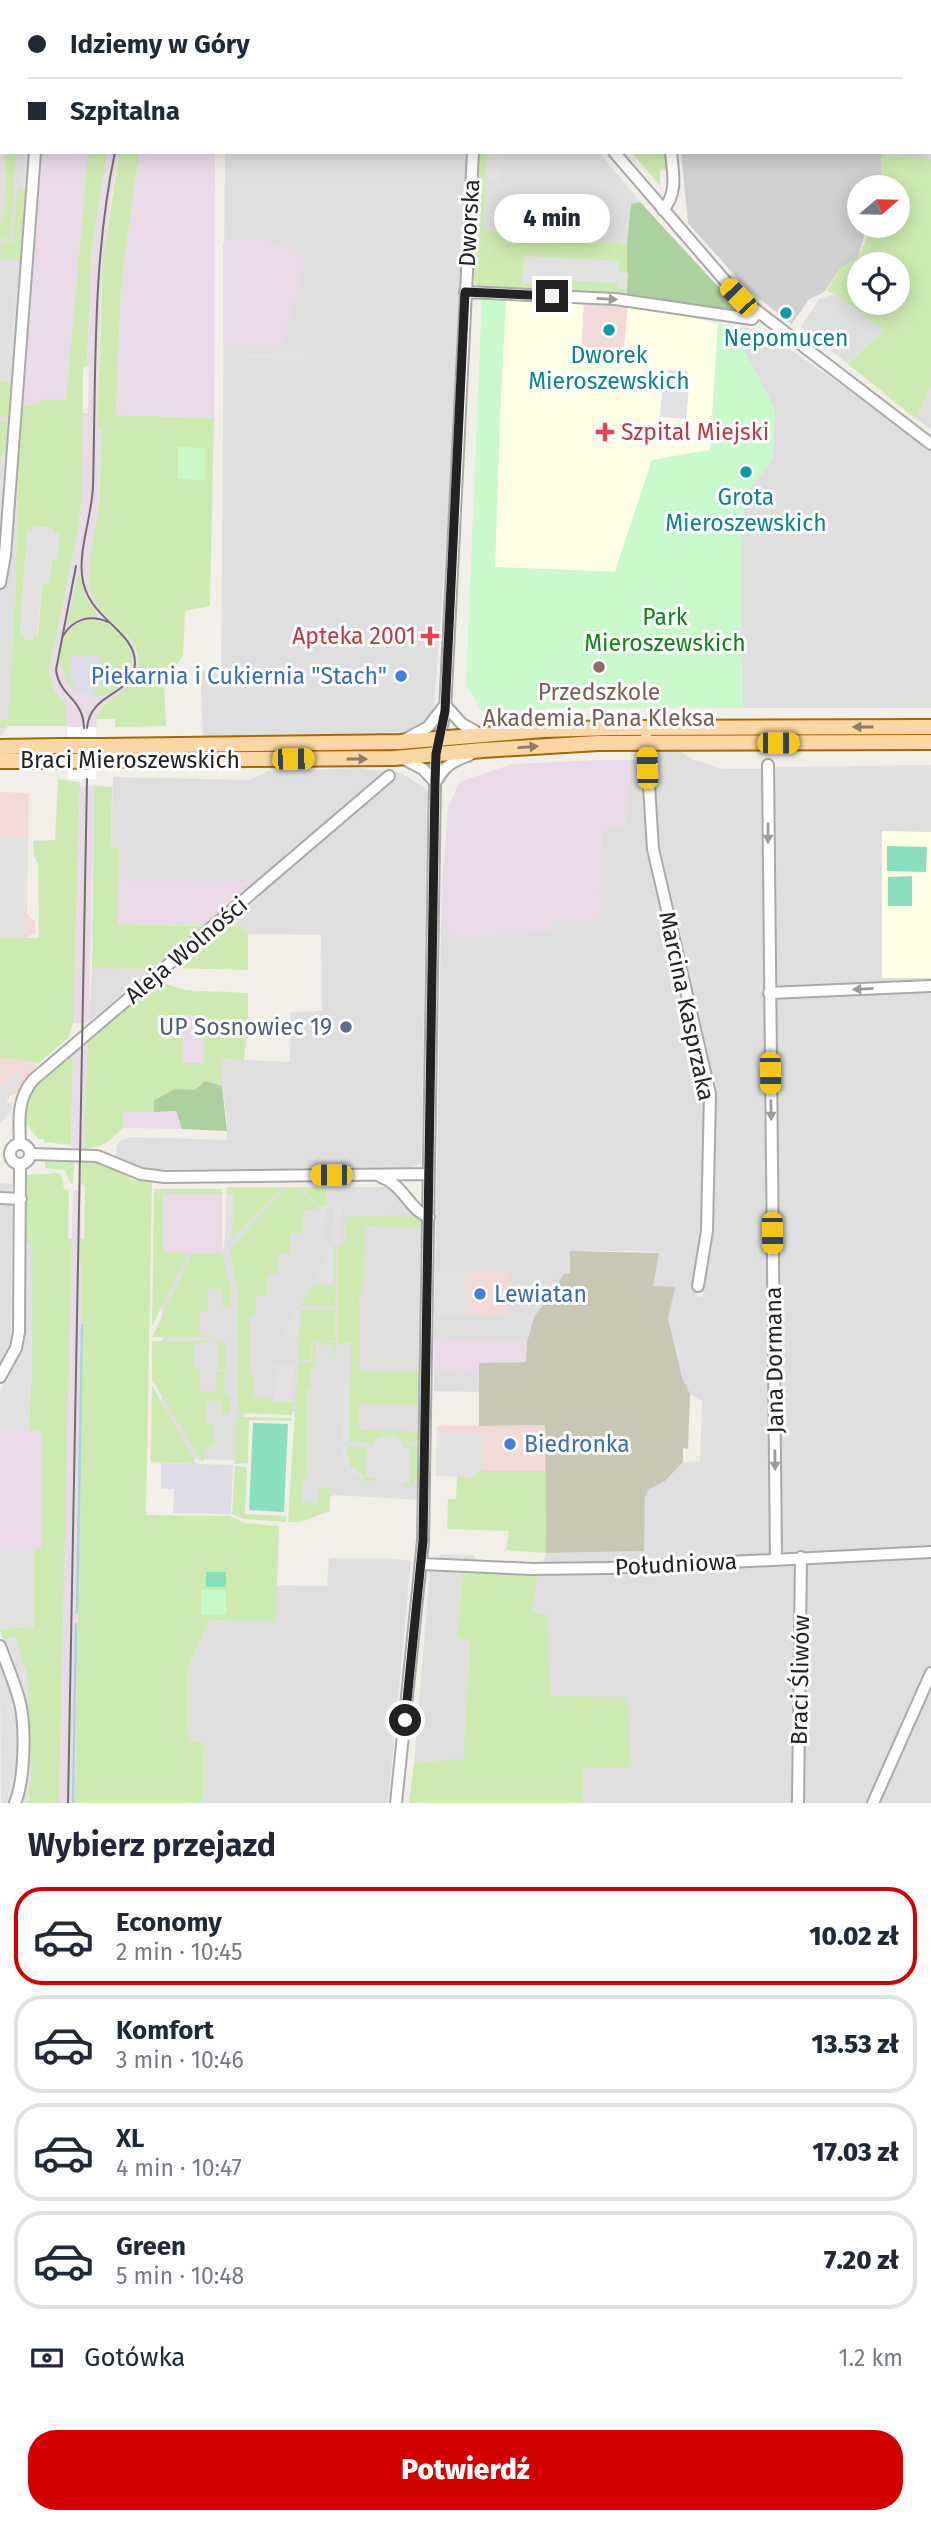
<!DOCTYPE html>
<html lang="pl">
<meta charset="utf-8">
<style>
:root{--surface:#fff;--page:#f2f2f3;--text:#1f2937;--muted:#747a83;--line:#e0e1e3;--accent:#d40000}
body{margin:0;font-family:"Fira Sans",sans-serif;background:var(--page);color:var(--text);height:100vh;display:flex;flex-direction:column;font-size:26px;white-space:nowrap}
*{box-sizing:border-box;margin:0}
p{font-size:23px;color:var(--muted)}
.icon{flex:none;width:38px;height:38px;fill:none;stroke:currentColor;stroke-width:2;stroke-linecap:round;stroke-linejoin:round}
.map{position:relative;height:1803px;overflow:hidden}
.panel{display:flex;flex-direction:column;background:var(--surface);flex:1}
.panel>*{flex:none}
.guide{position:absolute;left:0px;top:0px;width:931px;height:154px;box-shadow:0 4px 18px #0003;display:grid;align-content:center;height:154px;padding:0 28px;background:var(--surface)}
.needle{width:46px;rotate:70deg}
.controls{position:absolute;left:847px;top:175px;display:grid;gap:14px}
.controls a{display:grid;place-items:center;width:63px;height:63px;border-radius:50%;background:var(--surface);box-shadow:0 4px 18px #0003;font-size:35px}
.end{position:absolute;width:32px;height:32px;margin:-16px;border:9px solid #222;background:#fff;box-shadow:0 0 0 4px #fff}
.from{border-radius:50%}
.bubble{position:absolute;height:49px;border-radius:24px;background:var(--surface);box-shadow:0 4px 18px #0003;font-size:23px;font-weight:800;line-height:49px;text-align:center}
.car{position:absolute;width:21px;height:42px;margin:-21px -10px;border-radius:9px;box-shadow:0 0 5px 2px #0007;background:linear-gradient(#f5c518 24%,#345 0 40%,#f5c518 0 76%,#345 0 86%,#f5c518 0)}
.guide b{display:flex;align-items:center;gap:24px;height:66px;font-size:26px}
.guide b+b{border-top:2px solid var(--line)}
.guide i{width:18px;height:18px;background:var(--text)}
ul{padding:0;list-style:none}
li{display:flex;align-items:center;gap:21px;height:98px;margin:0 14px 10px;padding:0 14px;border:4px solid var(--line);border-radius:28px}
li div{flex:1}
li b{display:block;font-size:26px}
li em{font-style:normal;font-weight:800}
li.on{border-color:var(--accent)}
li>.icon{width:63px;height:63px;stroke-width:1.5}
h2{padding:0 28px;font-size:32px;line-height:84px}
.pay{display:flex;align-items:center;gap:18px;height:77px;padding:0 28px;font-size:26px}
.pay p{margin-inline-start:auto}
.action{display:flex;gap:14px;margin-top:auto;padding:14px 28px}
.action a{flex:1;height:80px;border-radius:28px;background:var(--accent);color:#fff;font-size:28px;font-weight:800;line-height:80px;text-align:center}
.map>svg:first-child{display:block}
.residential{fill:#e0dfdf}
.commercial{fill:#f2dad9}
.industrial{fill:#ebdbe8}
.education{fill:#ffffe5}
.religious{fill:#d0d0d0}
.construction{fill:#c7c7b4}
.grass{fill:#cdebb0;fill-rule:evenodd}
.forest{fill:#add19e}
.park{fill:#c8facc}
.pitch{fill:#88e0be}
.parking{fill:#e2e2e2}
.plaza{fill:#dddde8}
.pier{fill:#fff}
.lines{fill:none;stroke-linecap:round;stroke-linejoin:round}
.stream{stroke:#aad3df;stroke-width:2.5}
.minor-casing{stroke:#a9a9a9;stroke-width:14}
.major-casing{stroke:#a06b00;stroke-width:18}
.minor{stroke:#fff;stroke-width:10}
.major{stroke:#fcd6a4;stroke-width:14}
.tram{stroke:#707070;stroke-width:2}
.major-bridge-casing{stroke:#a06b00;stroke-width:18;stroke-linecap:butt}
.major-bridge{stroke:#fcd6a4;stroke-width:14}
.oneway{fill:#9c9c9c}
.oneway2{fill:#8f7c63}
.route{stroke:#222;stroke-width:9}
.culture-dot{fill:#0f9aa8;stroke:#fff;stroke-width:2.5}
.health-dot{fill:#e0444e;stroke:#fff;stroke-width:2.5}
.education-dot{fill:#8d6e63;stroke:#fff;stroke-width:2.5}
.shop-dot{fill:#3f7fe0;stroke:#fff;stroke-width:2.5}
.service-dot{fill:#5c6f8a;stroke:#fff;stroke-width:2.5}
.labels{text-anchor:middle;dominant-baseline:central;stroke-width:6;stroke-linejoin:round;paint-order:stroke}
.street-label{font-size:23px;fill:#222;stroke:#fff}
.culture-label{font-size:23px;fill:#0d838f;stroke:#fff}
.health-label{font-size:23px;fill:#be3a42;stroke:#fff;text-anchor:start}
.park-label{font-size:23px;fill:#0c8416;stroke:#fff}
.shop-label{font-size:23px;fill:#366cbe;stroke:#fff;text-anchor:start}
.education-label{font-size:23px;fill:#785e54;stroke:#fff}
.service-label{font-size:23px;fill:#4e5e75;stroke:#fff;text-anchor:end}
</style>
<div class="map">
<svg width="931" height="1803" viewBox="0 0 931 1803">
<rect width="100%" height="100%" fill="#f2efe9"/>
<path class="residential" d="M0 0 2 152H41L19 409 20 414 15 599 8 726 0 737Z
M226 0H465L466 2H226Z
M929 98 931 159 882 156V152H929Z
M225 152H467L454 439 432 731 203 737 200 671 221 670Z
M487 152H599L640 202 631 205 627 244 539 238 540 234 484 230Z
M835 294 884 330 848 364 801 327 819 299Z
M743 327 767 333 931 448V708H743L741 563 745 494 773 459 739 341Z
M931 385V429L916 419Z
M652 749H677L692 759 723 769H764L773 1550 782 1551 775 996 931 990V1803H583L582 1767 627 1697H551L548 1615 532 1611 538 1575 546 1553 643 1551 645 1497 649 1489 665 1481 683 1462 700 1461 702 1401 690 1394 682 1377 668 1318 672 1296 653 1286 659 1253 633 1251H571L570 1273 564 1274 534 1317 527 1342 434 1339 441 926 447 935 516 934 551 931 552 920H598L601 828H625L630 760 643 761 649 846 706 1095 704 1225 695 1284 697 1297 703 1296 714 1093 658 849Z
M931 765V981L775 987 772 767Z
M360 768 401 773 428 790 421 1164 408 1169H147L115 1158 118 1142 130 1137 227 1140V1118L222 1086V1059L290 1062 291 1012 322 1011 321 935 248 934 240 926 118 924 119 849H111L113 777 250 780 268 771Z
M92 968H113L151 969 89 1022Z
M0 1183 12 1184 11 1342 0 1366Z
M227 1187H395L425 1222 421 1500 334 1495 300 1519 298 1412 244 1410 241 1460 161 1459 163 1253H222L225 1240Z
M434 1372 479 1373V1392L434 1391Z
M329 1558H384L411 1561 388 1803H203L204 1744 188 1741 187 1668 210 1620 275 1622 277 1585 327 1586Z
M430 1571 463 1573 457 1637 470 1640 463 1760 414 1763Z"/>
<path class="commercial" d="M584 301 628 304 624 358 580 354Z
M0 792 29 793 27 914 35 921V933L25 938H0Z
M0 1057 39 1063 14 1095 0 1094Z
M437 1272H509L508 1316 437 1315Z
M545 1425V1471H476V1477L436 1476 437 1426Z"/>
<path class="industrial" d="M41 152H88L66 401 45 399 19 409Z
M107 152H119L111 197 101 287 97 428 102 429 98 511 90 557V581L93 596 130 637 136 650 138 665 135 679 126 689 104 704 98 713 96 727H67L65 704 55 692 49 671 78 532 82 493V413H88L89 367 87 366 91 256Z
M139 152H215L214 418 116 415 121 285Z
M229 239 264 240 289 248 305 262 282 346H223V243Z
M601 760H630L625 828H601L598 920H552L551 931 516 934 446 935 441 926 442 882 448 809 459 782 512 764Z
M94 786 89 1022 73 1023 80 787Z
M119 880 255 882 207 921 118 924Z
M182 1015H204V1063L183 1064Z
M88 1037 84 1148 71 1147 73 1051Z
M177 1111 182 1129 123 1128V1112Z
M73 1190H81L82 1323 75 1803H59Z
M163 1194H222V1253H163Z
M434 1339 527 1342V1362L479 1363V1373L434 1372Z
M0 1430H42L41 1550H0Z"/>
<path class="education" d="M506 300 584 301 581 354 623 358 628 304 640 305 718 324 710 450 652 460 615 572 495 567 500 413Z
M882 831 931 832V978H882Z"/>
<path class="religious" d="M681 152H882L881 187H859V226H878L877 231 866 228 858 258 840 269 824 292 808 300 792 324 748 290 688 223Z"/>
<path class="construction" d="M570 1251 659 1253 653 1286 675 1287 668 1318 682 1377 690 1394 688 1449 683 1448V1462L665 1481 649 1489 645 1497 644 1551 546 1553 545 1425 479 1426V1363L526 1362 527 1342 534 1317 564 1274 570 1273Z"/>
<path class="grass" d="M500 0H643L650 2H501Z
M768 0H931V99L929 2H766Z
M6 152H16L10 239 0 238V222H4Z
M88 152H107L91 256 87 366 83 367 82 493 78 532 49 671 55 692 65 704 67 726H8V720L6 728H0V720H8L15 599 20 414 19 409 45 399 66 400ZM33 527 52 528 57 558 52 559 49 582 42 586 38 635 33 636V640L20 633 27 532 33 530Z
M119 152H139L121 285 116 415 214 418 210 606 185 611 183 655 164 685 166 726 115 727V719H96C103 695 134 694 138 667 142 632 104 624 93 597 82 570 95 538 98 511 101 484 100 457 102 430L97 429 103 262Z
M480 152H487L484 230 540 234V238L627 244V295L478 287 474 281Z
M631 152H667L668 168 660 171V186Z
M882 156 931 159V385L916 419 848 364 884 330 835 294 826 291 840 269 858 258 869 233 877 231 878 226H898V187H881ZM898 264V303H859V264Z
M17 189 29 190 24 253 20 260 0 259 1 242H13Z
M0 382 14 383 11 418 0 416Z
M0 421 11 422 8 455H1L0 466Z
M78 576H81L85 597 98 615 82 617 67 626Z
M87 620C134 618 155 690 93 697V692L98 688 70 680 75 684V691C52 670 55 629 87 620Z
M58 779 79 782 80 787 73 1023 69 1037 39 1063 0 1057V938H39L38 863 34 856 33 841 55 840Z
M94 786 112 787 111 848H119L118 924 203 926 151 969 92 968Z
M241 926 248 934V970L172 968 221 927Z
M157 981 185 990 248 993V1028L244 1060 222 1059V1086L205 1081 195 1090H175L154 1099V1112H123V1128C110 1141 103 1148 84 1148L88 1037ZM182 1015H203L204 1063H183Z
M73 1051 71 1145 44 1142V1139H38L26 1123H24C24 1084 46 1074 73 1051Z
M45 1162H74L73 1184 70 1183 65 1170 45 1168Z
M82 1162 105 1163 133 1180 152 1181 146 1515 230 1516 244 1523 279 1526 276 1622 210 1620 187 1668 188 1741 204 1743 203 1803H75L82 1323 80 1239H84L85 1190V1185L81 1184Z
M59 1173 62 1176 64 1189 69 1190 68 1238 72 1239 59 1803H27L29 1800 14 1637 3 1641 0 1629 34 1626V1550L41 1549V1431L29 1430 32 1362 31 1246 24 1245 25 1175Z
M227 1188H282L232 1239 233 1194H227Z
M286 1188H295L318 1205V1210H303V1233H290V1254H279L278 1275 267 1274V1296H256L255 1316 250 1317 249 1374 254 1375V1397L293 1402 292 1415 238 1413V1295L230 1251 232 1246Z
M299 1188H326V1206H320Z
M154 1189H222V1194H163V1252L188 1253 152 1326Z
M414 1215 420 1223 421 1228 365 1226 363 1292 359 1293 360 1371H419L418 1405 359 1404V1430L417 1431V1442H402L398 1437 376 1439 374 1443 349 1442 351 1344 338 1343V1247L345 1241V1217Z
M333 1246H336L335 1307 301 1306 314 1284H333Z
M192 1253H222L231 1292 230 1308H223L222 1289H208L207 1312H200V1335L215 1337H152Z
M301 1309 335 1310V1340L311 1342V1360H298Z
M152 1341H207V1343L193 1344V1368L200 1369V1391H216L217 1372H225L224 1391 230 1398V1414H222V1401L207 1400 206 1424H213V1445H205L203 1463 152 1380Z
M217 1342H225V1369H217Z
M323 1342H335V1357H333V1345L316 1344 315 1367H311V1389H307V1478L303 1479 302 1502 318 1503 319 1488H330V1511L300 1522H288L298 1362H312L313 1344Z
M152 1385 196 1464 151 1462Z
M236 1417 292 1418V1421L249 1420 248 1463 235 1464Z
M403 1444 418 1445 417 1477 413 1485 407 1488 403 1483H409V1449L404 1448Z
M346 1447H367L366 1477 373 1478 371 1482 365 1483 364 1476C351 1469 347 1462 346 1447Z
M235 1466 245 1467 247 1469 245 1514 286 1516V1522L244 1519 232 1514Z
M476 1471H545L546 1553 506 1550 509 1531 447 1529 448 1499H456L457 1476 475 1477Z
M463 1573 538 1575 532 1611 548 1615 551 1696 628 1697 631 1767 583 1768V1803H409L414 1763 463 1759 470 1641 457 1637Z"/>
<path class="forest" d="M640 202 737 307V311L735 313 627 295V243L631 204Z
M205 1081 222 1086 227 1131 182 1129 176 1111 154 1112V1100L175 1089 195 1090Z"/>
<path class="park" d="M482 298 506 300 500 413 495 567 615 572 652 460 710 450 718 324 743 327 740 341 775 409 773 459 745 495 741 563 743 708H554L482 712 466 684Z
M178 447 205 448V480L178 479Z
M201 1590H226V1614L201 1615Z"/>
<path class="pitch" d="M887 846 927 847 926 872 887 871Z
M912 876V906H888V877Z
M253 1423 288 1424 284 1512 249 1510Z
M206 1572H226V1587H206Z"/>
<path class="parking" d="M24 152H32L29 190 22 189Z
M488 152H504L502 182H486Z
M524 256 618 261 619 272 628 273 627 289 617 288V283L537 279V284H522Z
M13 296 20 297 14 383H7Z
M244 353H305L302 360 248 359Z
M668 370 687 371 690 377 686 419 660 417 663 382 666 381Z
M1 454 8 455 4 526 0 525Z
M33 526 52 527 54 533H59L58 558 52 559 49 582 42 586 37 635 33 636V641L24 640V636L20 634 27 531 32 530Z
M0 837H27L26 934 0 935Z
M17 1072 21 1079 6 1102 12 1103V1110L0 1124V1083H7V1076Z
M227 1194H233L232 1239 226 1238Z
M320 1206H326L325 1241H320Z
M334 1208H342L340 1242 333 1241Z
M24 1245 31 1246 32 1362 29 1430H0V1392L22 1344Z
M331 1246H333V1285L314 1284Z
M437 1272H468V1315H437Z
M295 1310H298L297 1337 282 1336Z
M345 1343H351L349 1442H342Z
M275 1364H294L293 1402H274Z
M437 1432 482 1433V1469H476V1477L436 1476Z
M385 1435 398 1437 404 1448 410 1449 409 1483 366 1477 367 1447H373L376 1439Z
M342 1446H346L350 1465 364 1476 363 1480 347 1470 342 1459Z
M0 1550H34V1627L0 1629Z
M440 1554 473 1555 479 1562 438 1561Z
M15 1636 28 1678 31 1780 27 1803H1L0 1668 10 1663 3 1641Z"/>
<path class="plaza" d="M71 655 101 656V688L95 690 93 697 75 691V684L70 681Z
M161 1463 233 1465 231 1514 173 1513 174 1489H161Z"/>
<path class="pier" d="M67 727H96V779H68Z"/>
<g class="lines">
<path class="stream" d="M77 1612 82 1325
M73 1803 76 1624"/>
<g class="minor-casing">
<path id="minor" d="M39 0V2
M476 0 477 2
M657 0 659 2
M724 2 725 0
M614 152 739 297 931 444
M663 210C678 193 673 174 671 152
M465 292 615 299 752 319 757 313
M0 583 5 555 35 152
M445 705 462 724 482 735
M646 737 653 849 710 1094 707 1231 698 1286
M406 739 428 727 445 705
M402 758 423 769 435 782
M768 765 776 1559
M437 780C445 765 455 760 470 755
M769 993 931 986
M20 1143C19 1120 17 1099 33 1080L389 776
M10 1154a10 10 0 1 1 20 0a10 10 0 1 1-20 0Z
M30 1154 97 1156 141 1174 165 1177 429 1174
M381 1177C404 1185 409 1210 429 1217
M0 1198 21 1199
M0 1377 16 1348 19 1332 20 1164
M422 1564 533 1569 609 1568 931 1552
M0 1646C6 1663 14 1681 19 1699 26 1723 25 1779 15 1803
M396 1803 423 1541 435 782 436 754 445 711 473 152
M798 1803 801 1557
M873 1803 931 1673"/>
</g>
<g class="major-casing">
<path id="major" d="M102 746 400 742 543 730 612 728 931 727
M0 747 60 746
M97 760 394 758 483 750 598 743 931 742
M0 761H67"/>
</g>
<use href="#minor" class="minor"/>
<use href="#major" class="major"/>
<path class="tram" d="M158 2 159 0
M76 566 56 670C60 698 83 697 84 728
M63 636C73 619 90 614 108 622
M87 728C91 690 134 697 135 663 135 629 86 619 82 575 79 548 92 515 93 486 96 374 92 262 115 152
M68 1803 87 779"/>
<g class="major-bridge-casing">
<path id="major-bridge" d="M60 746H102
M67 761 97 760"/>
</g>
<use href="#major-bridge" class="major-bridge"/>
</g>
<defs><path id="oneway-solid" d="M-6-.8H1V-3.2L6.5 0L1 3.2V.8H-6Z" transform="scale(1.75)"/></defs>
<g class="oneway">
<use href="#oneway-solid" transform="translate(607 299) rotate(3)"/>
<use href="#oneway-solid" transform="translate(768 833) rotate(90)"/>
<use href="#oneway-solid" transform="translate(863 989) rotate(177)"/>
<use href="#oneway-solid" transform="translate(771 1110) rotate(89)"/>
<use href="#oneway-solid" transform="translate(775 1460) rotate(89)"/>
</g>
<g class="oneway2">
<use href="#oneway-solid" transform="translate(863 727) rotate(180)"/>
<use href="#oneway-solid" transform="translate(528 747) rotate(-4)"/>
<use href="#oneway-solid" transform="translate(357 759)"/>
</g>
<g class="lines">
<path class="route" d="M405 1720 423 1541 435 782 436 754 445 711 465 292 552 296"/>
</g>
<g class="culture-dot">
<circle cx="786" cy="313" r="7"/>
<circle cx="609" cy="330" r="7"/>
<circle cx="746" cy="472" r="7"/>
</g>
<g class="health-dot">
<path d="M601.5 421.5h7v7h7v7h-7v7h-7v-7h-7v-7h7z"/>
<path d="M426.5 625.5h7v7h7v7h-7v7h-7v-7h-7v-7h7z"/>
</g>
<circle class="education-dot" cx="599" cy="667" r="7"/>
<g class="shop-dot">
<circle cx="401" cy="676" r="7"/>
<circle cx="480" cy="1294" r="7"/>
<circle cx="510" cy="1444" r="7"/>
</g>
<circle class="service-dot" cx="346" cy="1027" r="7"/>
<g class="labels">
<g class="street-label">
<text transform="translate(469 223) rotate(-87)">Dworska</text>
<text x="130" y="760">Braci Mieroszewskich</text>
<text transform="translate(186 950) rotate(-40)">Aleja Wolności</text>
<text transform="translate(687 1006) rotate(78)">Marcina Kasprzaka</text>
<text transform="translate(774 1360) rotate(-91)">Jana Dormana</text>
<text transform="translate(676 1564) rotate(-3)">Południowa</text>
<text transform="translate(800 1680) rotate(-89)">Braci Śliwów</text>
</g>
<g class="culture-label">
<text x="786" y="338">Nepomucen</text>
<text x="609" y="355">Dworek<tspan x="609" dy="26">Mieroszewskich</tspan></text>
<text x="746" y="497">Grota<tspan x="746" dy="26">Mieroszewskich</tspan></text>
</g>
<g class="health-label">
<text x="621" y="432">Szpital Miejski</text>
<text x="416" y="636" text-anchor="end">Apteka 2001</text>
</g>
<g class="park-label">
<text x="665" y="617">Park<tspan x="665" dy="26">Mieroszewskich</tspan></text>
</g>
<g class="shop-label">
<text x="387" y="676" text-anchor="end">Piekarnia i Cukiernia "Stach"</text>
<text x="494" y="1294">Lewiatan</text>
<text x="524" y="1444">Biedronka</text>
</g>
<g class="education-label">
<text x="599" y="692">Przedszkole<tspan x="599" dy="26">Akademia Pana Kleksa</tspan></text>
</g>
<g class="service-label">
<text x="332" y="1027">UP Sosnowiec 19</text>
</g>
</g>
</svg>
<div class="controls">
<a><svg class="needle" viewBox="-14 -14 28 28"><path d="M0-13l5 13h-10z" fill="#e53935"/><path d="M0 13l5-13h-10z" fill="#747a83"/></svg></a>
<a><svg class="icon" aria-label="locate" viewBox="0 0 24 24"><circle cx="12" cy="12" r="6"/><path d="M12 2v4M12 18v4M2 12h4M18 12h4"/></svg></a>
</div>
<i class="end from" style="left:405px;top:1720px"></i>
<i class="end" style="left:552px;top:296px"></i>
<div class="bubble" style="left:494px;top:194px;width:116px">4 min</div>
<i class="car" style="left:738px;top:297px;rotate:316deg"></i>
<i class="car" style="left:778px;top:743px;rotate:90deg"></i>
<i class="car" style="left:293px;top:759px;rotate:89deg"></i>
<i class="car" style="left:647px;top:768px;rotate:358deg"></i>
<i class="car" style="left:770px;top:1073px;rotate:179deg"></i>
<i class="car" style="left:331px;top:1175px;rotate:270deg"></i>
<i class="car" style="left:772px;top:1233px;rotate:179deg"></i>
<div class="guide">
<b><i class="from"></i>Idziemy w Góry</b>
<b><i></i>Szpitalna</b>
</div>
</div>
<section class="panel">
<h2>Wybierz przejazd</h2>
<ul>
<li class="on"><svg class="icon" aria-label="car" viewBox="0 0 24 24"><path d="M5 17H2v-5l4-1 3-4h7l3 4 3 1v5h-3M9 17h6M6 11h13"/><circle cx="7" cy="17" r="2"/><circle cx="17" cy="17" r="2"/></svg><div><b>Economy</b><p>2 min · 10:45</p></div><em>10.02 zł</em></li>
<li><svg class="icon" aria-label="car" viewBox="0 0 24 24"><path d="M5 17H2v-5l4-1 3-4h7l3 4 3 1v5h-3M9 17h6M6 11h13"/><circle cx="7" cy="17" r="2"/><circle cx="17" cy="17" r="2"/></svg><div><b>Komfort</b><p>3 min · 10:46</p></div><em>13.53 zł</em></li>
<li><svg class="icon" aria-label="car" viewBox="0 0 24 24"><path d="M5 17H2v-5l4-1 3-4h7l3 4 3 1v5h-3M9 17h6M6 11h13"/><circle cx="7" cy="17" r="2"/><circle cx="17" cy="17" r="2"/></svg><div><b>XL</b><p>4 min · 10:47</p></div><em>17.03 zł</em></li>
<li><svg class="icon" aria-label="car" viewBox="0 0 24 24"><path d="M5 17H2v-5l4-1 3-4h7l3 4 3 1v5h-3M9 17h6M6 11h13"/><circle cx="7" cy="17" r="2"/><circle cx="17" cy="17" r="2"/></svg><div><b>Green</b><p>5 min · 10:48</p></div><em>7.20 zł</em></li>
</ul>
<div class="pay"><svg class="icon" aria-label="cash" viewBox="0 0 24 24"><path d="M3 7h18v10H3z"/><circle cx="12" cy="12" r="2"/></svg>Gotówka<p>1.2 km</p></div>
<div class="action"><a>Potwierdź</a></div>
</section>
